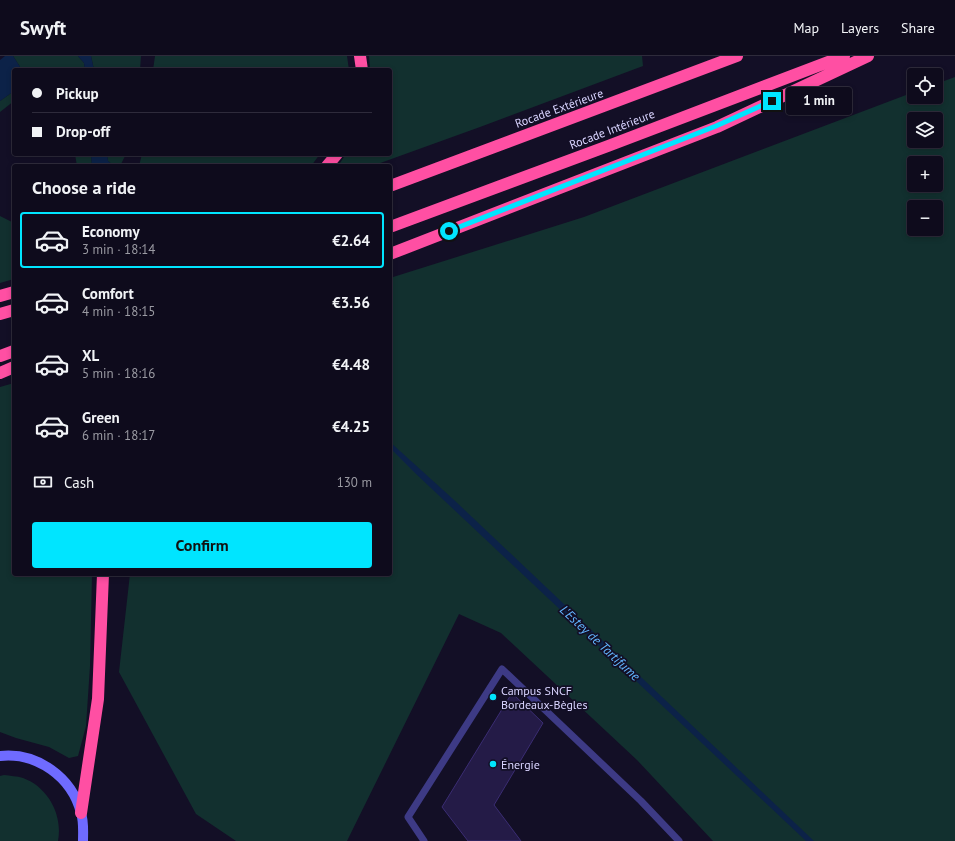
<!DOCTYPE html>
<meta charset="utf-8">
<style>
:root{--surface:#0e0b1c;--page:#171425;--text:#f1f3f6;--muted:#9b9ba3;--line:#2e2b3b;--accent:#00e5ff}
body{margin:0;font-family:"PT Sans",sans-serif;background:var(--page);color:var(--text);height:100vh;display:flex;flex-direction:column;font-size:15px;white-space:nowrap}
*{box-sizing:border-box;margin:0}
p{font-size:13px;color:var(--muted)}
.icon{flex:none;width:22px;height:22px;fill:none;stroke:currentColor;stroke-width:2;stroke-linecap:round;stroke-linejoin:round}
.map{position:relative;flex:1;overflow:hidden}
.sheet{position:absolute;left:12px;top:108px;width:380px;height:412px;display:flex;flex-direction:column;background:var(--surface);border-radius:4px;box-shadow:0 2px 6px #0003,0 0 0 1px var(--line)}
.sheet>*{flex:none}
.guide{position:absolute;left:12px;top:12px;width:380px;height:88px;border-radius:4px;box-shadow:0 2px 6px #0003,0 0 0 1px var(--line);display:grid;align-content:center;height:88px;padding:0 20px;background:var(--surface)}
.fabs{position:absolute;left:907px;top:12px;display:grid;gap:8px}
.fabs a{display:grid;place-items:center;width:36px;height:36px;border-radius:4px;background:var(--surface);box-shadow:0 2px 6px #0003,0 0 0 1px var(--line);font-size:20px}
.end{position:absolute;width:18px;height:18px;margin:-9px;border:5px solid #00e5ff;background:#111;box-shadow:0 0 0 2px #111}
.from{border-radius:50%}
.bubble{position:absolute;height:28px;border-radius:4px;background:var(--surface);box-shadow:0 2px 6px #0003,0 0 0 1px var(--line);font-size:13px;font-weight:700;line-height:28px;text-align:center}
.guide b{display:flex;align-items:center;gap:14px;height:38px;font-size:15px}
.guide b+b{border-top:1px solid var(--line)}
.guide i{width:10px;height:10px;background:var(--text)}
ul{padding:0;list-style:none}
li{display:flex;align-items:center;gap:12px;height:56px;margin:0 8px 6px;padding:0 12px;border:2px solid transparent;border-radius:4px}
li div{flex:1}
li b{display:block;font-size:15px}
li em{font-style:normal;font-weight:700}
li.active{border-color:var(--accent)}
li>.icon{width:36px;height:36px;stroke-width:1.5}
h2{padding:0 20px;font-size:18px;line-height:48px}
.pay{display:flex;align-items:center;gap:10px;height:44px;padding:0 20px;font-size:15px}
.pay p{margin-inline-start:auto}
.action{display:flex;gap:8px;margin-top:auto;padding:8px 20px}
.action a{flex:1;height:46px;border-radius:4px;background:var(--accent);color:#111;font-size:16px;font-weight:700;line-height:46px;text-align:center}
header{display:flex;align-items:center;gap:24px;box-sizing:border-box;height:56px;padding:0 20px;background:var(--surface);border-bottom:1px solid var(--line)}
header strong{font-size:19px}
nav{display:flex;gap:22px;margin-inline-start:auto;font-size:14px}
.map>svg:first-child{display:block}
.green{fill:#12302f;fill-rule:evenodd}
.water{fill:#0c2248}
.building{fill:#241b47;stroke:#3b2d73}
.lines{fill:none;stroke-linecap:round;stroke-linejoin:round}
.lane{stroke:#3d3a85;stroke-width:7}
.secondary{stroke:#6f6bff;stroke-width:10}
.highway{stroke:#ff4fa3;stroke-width:12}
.route{stroke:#00e5ff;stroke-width:5}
.poi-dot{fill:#00e5ff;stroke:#130f26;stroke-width:1.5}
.labels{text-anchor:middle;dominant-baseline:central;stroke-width:3.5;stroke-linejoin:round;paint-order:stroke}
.street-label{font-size:12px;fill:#d9d4ff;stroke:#130f26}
.poi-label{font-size:12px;fill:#d9d4ff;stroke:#130f26;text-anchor:start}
.water-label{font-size:13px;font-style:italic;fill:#62b6ff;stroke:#130f26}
</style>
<header>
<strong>Swyft</strong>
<nav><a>Map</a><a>Layers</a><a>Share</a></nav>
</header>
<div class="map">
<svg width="955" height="785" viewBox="0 0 955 785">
<rect width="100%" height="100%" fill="#130f26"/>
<path class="green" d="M13 0H78L84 7 85 14H22Z
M91 0H141L140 14H94Z
M155 0H347L349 14H153Z
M369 0H642L643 10 480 71 372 110H338L346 98H390V14H370Z
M955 21V785H713L637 704 501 577 459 558 347 785H236L196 758 119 616 130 518H390V222L584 161 914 36V41H936V28ZM914 63H936V85H914ZM914 107H936V129H914ZM914 151H936V173H914Z
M14 35V45L0 56V45Z
M75 98H91L92 110H77Z
M107 98H126L120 110H114L108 105Z
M142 98H320L311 110H139Z
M0 160 14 167V223L0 227Z
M14 327V518H92L90 610 86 670 78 700 69 702 49 691 16 682 0 676V331Z
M4 719C10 720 17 720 23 722 48 731 63 759 58 785H0V720Z"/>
<path class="water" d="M5 0H13L22 14H14V35L0 45V4Z
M78 0H91L94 14H85L84 7Z
M91 98H107L108 105 114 110H92Z
M390 386 453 443 814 785H806L415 417 390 392Z"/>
<path class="building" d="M512 637 543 667 494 749 521 785H468L442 751Z"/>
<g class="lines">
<path class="lane" d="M424 785 408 761 502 613 641 745 679 785"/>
<path class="secondary" d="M0 700C37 696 72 721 81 757 84 766 83 776 83 785"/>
<path class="highway" d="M360 0 362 14
M327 110 337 98
M390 130 737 0
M390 171 608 90 844 0
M390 198 717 71 868 0
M0 240 14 236
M0 258 14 254
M0 300 14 295
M0 317 14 311
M81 757 98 643 103 518"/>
</g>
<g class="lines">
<path class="route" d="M449 175 716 70 772 45"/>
</g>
<g class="poi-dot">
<circle cx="493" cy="641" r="4"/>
<circle cx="493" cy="708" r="4"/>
</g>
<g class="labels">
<g class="street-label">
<text transform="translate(559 52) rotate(-20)">Rocade Extérieure</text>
<text transform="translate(612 73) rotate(-21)">Rocade Intérieure</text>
</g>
<g class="poi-label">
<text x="501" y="634">Campus SNCF<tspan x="501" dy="14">Bordeaux-Bègles</tspan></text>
<text x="501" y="708">Énergie</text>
</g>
<g class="water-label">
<text transform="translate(600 587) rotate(43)">L'Estey de Tartifume</text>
</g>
</g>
</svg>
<div class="fabs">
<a><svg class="icon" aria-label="locate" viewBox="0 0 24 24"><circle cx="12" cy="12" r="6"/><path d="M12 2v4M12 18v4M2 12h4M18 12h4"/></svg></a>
<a><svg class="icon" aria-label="layers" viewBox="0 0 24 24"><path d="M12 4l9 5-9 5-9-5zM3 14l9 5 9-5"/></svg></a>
<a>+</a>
<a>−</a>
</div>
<i class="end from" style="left:449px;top:175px"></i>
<i class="end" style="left:772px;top:45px"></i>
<div class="bubble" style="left:786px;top:31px;width:66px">1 min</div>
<div class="guide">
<b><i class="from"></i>Pickup</b>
<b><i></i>Drop-off</b>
</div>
<section class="sheet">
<h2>Choose a ride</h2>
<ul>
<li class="active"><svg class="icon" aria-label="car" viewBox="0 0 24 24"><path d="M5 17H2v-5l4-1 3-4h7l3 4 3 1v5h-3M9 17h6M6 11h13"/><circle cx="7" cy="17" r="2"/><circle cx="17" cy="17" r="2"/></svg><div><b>Economy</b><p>3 min · 18:14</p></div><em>€2.64</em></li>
<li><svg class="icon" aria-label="car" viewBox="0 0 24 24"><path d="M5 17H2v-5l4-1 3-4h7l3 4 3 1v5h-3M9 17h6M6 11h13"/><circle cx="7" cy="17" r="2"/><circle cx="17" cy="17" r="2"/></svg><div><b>Comfort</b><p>4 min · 18:15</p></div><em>€3.56</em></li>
<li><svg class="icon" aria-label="car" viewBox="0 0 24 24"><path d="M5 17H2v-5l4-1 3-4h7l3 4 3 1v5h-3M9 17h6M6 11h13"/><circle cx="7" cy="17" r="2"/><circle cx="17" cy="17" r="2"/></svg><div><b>XL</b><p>5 min · 18:16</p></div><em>€4.48</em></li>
<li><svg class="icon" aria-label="car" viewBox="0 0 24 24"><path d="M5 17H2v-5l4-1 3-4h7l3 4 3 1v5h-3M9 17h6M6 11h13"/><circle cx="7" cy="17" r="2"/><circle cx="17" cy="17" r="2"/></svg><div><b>Green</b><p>6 min · 18:17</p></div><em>€4.25</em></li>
</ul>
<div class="pay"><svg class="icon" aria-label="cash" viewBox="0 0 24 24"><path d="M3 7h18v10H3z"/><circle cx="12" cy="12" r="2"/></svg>Cash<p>130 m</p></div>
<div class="action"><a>Confirm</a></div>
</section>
</div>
